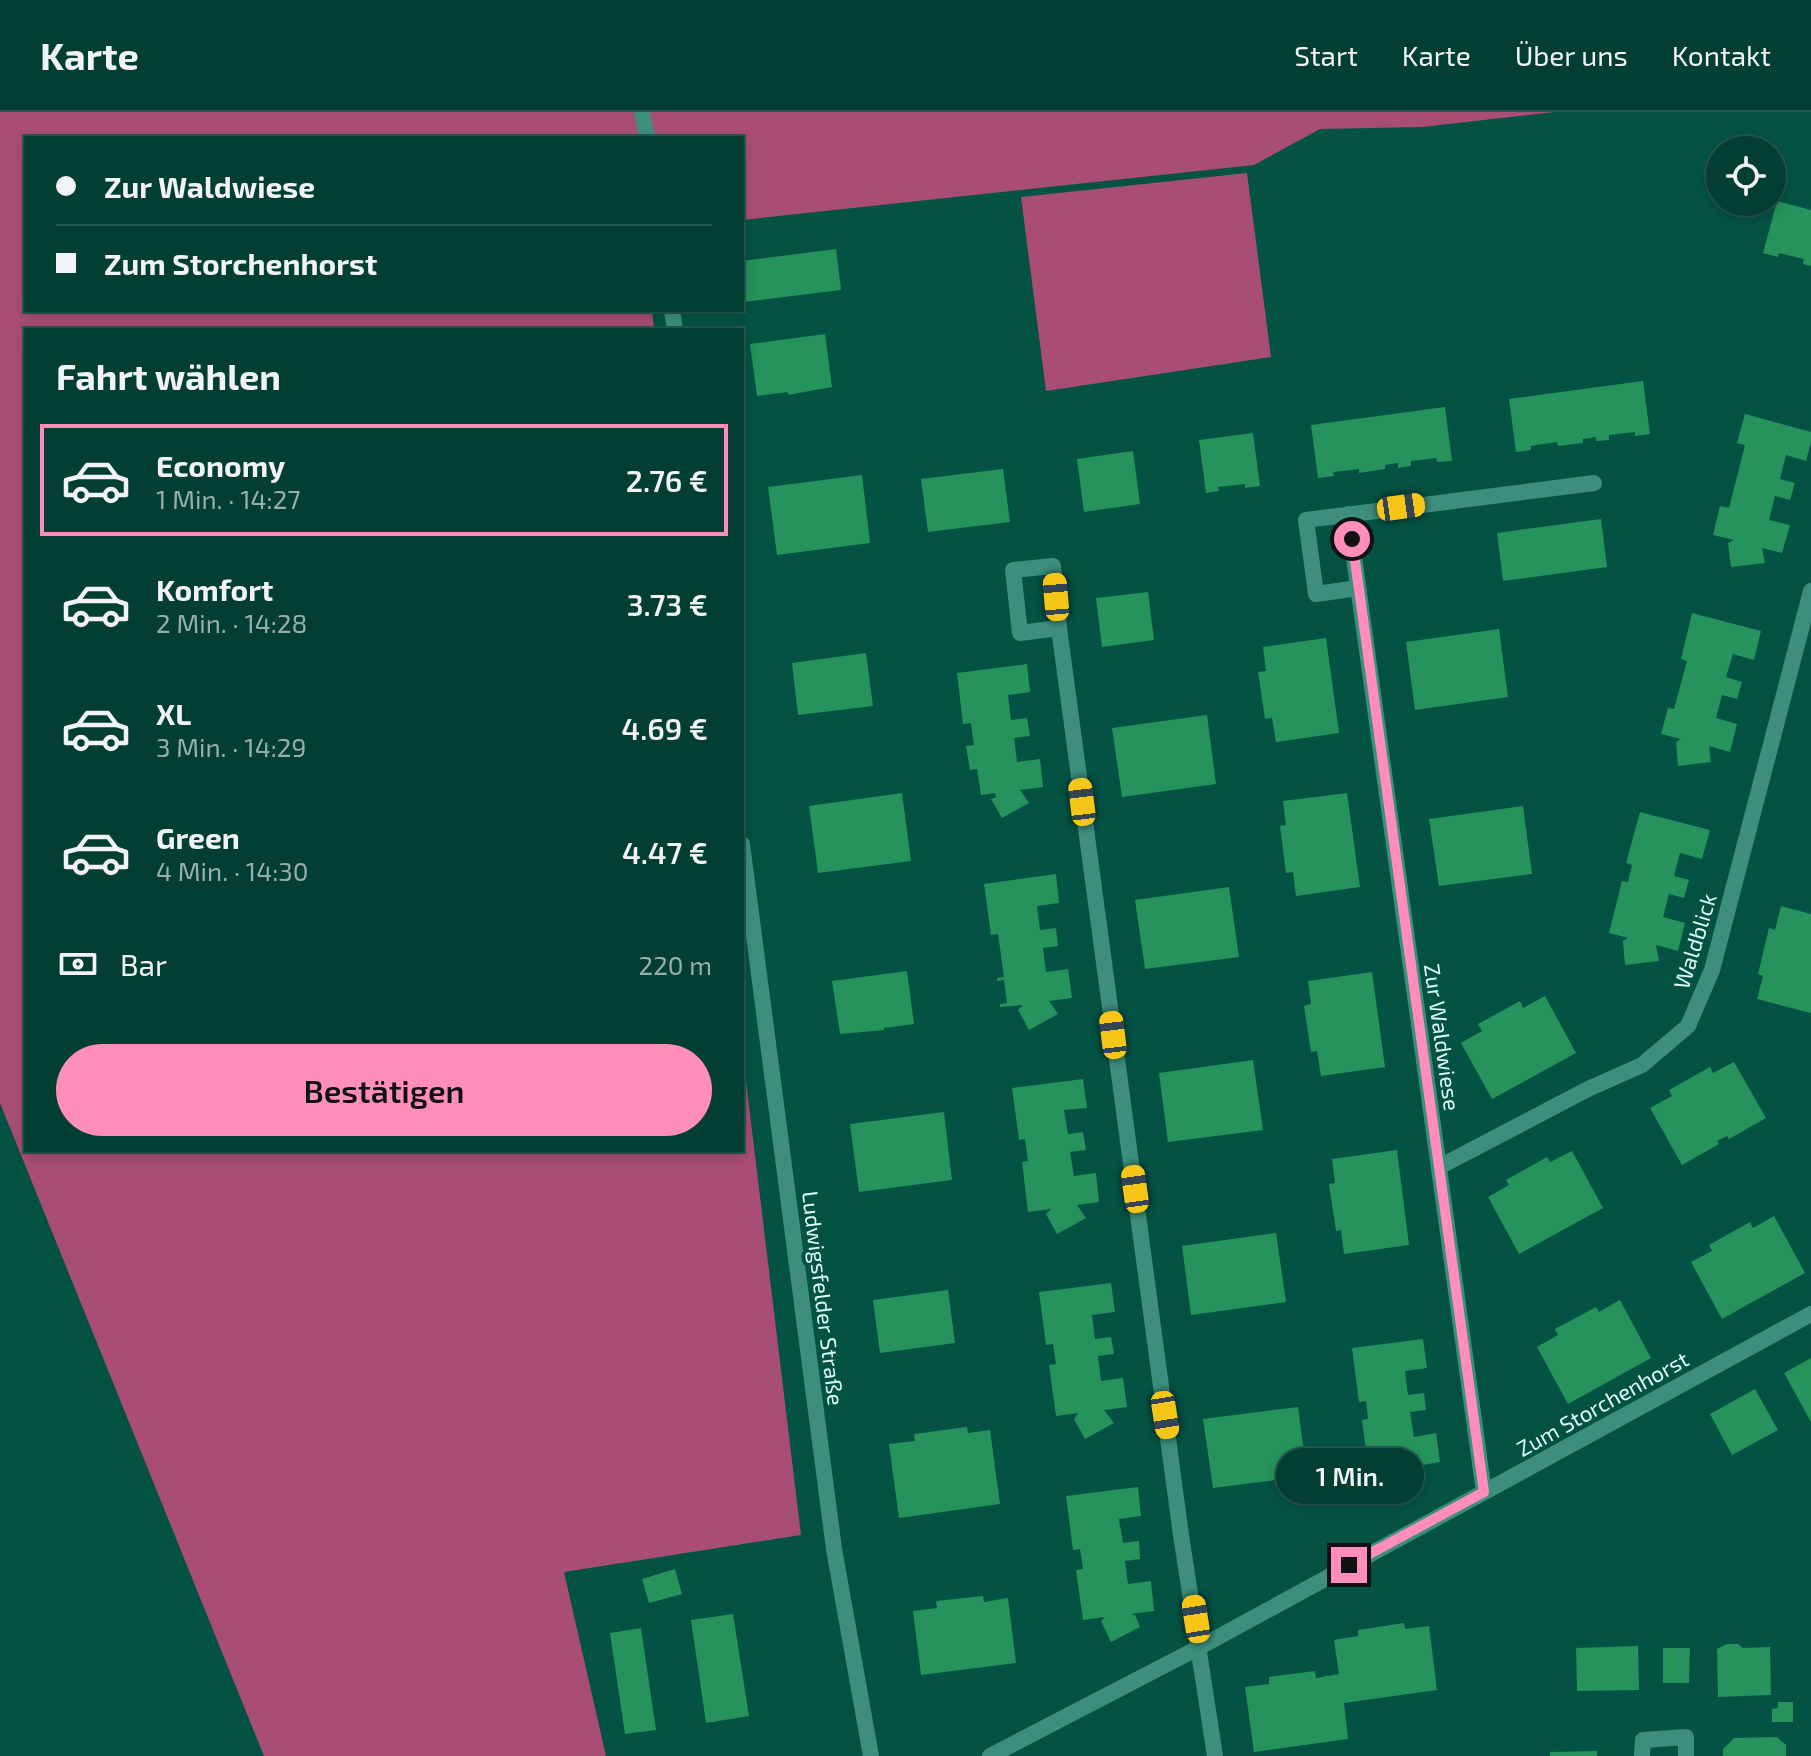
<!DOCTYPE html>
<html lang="de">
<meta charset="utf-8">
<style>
:root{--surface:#033e33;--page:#0d453b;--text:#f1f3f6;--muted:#97aeac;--line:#24574e;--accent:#ff8eba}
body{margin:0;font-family:"Exo 2",sans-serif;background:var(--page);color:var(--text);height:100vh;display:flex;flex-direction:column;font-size:30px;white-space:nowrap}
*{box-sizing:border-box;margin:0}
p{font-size:26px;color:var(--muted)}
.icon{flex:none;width:44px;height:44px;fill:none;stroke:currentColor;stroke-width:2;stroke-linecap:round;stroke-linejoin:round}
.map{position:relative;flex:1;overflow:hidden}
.sheet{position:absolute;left:24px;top:216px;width:720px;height:824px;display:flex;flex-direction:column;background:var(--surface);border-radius:0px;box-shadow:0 4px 12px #0003,0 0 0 2px var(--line)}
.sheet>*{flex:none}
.top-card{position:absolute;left:24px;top:24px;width:720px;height:176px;border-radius:0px;box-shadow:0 4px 12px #0003,0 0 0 2px var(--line);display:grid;align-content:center;height:176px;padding:0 32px;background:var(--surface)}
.buttons{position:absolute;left:1706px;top:24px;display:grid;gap:16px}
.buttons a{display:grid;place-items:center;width:80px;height:80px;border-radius:50%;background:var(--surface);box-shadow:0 4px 12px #0003,0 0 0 2px var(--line);font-size:40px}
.end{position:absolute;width:36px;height:36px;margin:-18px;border:10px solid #ff8eba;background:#111;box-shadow:0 0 0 4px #111}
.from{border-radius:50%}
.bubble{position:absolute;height:56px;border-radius:28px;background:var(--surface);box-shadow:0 4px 12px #0003,0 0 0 2px var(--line);font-size:26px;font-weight:600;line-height:56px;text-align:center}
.car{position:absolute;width:24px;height:48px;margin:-24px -12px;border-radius:10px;box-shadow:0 0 6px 2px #0007;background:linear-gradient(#f5c518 24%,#345 0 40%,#f5c518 0 76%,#345 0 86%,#f5c518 0)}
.top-card b{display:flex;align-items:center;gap:28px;height:76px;font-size:30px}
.top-card b+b{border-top:2px solid var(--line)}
.top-card i{width:20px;height:20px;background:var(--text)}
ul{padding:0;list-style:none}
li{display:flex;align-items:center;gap:24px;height:112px;margin:0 16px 12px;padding:0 16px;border:4px solid transparent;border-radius:0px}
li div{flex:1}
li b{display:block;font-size:30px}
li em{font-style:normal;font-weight:600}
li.on{border-color:var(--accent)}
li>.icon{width:72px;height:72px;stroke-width:1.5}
h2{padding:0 32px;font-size:36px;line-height:96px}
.pay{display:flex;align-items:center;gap:20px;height:88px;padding:0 32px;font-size:30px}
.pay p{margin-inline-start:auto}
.primary-button{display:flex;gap:16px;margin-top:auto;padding:16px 32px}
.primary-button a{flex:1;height:92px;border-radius:48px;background:var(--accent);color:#111;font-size:32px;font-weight:600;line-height:92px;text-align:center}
header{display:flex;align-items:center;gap:48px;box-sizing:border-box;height:112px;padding:0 40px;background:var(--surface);border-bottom:2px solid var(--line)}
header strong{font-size:38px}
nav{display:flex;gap:44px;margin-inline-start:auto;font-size:28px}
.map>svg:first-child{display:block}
.green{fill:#a84e73}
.building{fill:#25935b}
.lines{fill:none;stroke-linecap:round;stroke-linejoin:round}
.minor{stroke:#3d8f7c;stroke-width:16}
.tertiary{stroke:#3d8f7c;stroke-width:16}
.route{stroke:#ff8eba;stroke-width:10}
.labels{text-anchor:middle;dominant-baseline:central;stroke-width:8;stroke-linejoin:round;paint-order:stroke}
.street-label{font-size:22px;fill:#ddfdf4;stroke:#045244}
</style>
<header>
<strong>Karte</strong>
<nav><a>Start</a><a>Karte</a><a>Über uns</a><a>Kontakt</a></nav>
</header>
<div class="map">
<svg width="1811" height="1644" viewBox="0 0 1811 1644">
<rect width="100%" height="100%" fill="#045244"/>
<path class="green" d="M0 0H1555L1422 15 1320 17 1254 53 742 108V26H26V198H652L654 218H26V1038H742V936L801 1423 564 1460 606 1644H264L0 991Z
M1247 61 1271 245 1046 279 1021 85Z"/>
<path class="building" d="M1777 89 1811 98V154L1803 152 1804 147 1779 141 1778 145 1763 141Z
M836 137 841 178 744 190 742 149Z
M825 222 832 275 788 283V280L757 284 750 232Z
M1643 269 1650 322 1635 324V320L1609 323V328L1596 329V325L1583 327V331L1558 334 1557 330 1531 334V338L1516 340 1509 287Z
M1445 295 1452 349 1437 350 1436 346 1411 349V354L1398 356V351L1385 353V357L1359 361V357L1333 360 1334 364 1318 366 1311 313Z
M1745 302 1811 320V330L1806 349 1786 343 1780 367 1795 371 1790 388 1775 384 1769 408 1790 413 1782 441 1762 436 1765 451 1731 455 1728 431 1734 428 1713 423 1720 394 1729 396 1745 333 1737 331Z
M1253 321 1260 374 1245 376V372L1218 375 1219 379 1206 381 1199 328Z
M1133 339 1140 392 1084 400 1077 347Z
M1003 357 1010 410 928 420 921 367Z
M862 363 870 431 777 443 768 375Z
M1601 407 1607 455 1503 469 1497 421Z
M1148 480 1154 528 1102 535 1096 486Z
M1692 501 1761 519 1754 548 1733 542 1726 565 1742 570 1737 587 1722 583 1716 606 1737 612 1730 640 1709 634 1711 650 1678 654 1676 630 1681 627 1661 622 1668 596 1674 597 1687 549 1681 547Z
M1499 517 1508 585 1415 598 1406 530Z
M1326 526 1339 621 1276 630 1272 606 1265 607 1258 560 1266 559 1263 535Z
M866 541 873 594 798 603 792 551Z
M1027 552 1030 580 1008 583 1011 608 1027 606 1030 624 1014 626 1017 650 1040 647 1043 675 1020 678 1029 691 1002 706 991 687 996 685 995 681 981 683 977 657 970 658 966 634 974 633 971 611 963 612 957 561Z
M1207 603 1216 672 1122 685 1112 616Z
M902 681 911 749 818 761 809 694Z
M1347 681 1360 775 1296 784 1293 760 1286 761 1280 714 1286 713 1283 689Z
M1523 694 1532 762 1439 774 1429 707Z
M1640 700 1710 718 1702 747 1680 741 1674 764 1689 768 1684 786 1669 782 1663 805 1685 811 1678 839 1656 833 1659 849 1625 853 1623 829 1628 826 1609 821 1622 769 1628 770 1632 753 1626 751Z
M1056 762 1059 791 1037 794 1040 818 1056 816 1058 834 1043 836 1046 860 1068 857 1072 886 1049 889 1058 902 1029 918 1018 898 1023 893 1000 895V892L1007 891 1004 868 997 869V866L1004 865 998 822 991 823 984 772Z
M1229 775 1239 845 1145 857 1135 788Z
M1781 794 1811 802V901L1757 887 1763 864 1758 862 1769 816 1775 818Z
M907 859 914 912 884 916V918L840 922 832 869Z
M1372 860 1385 955 1321 964 1317 939 1311 940 1304 894 1311 892 1308 869Z
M1545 884 1576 941 1492 987 1461 931 1482 919 1478 912 1520 889 1523 896Z
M1253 948 1263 1018 1168 1030 1159 961Z
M1734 950 1766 1006 1729 1027 1727 1024 1717 1029 1719 1032 1682 1053 1650 996 1672 984 1669 978 1710 955 1713 961Z
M1083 967 1087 996 1064 998 1068 1022 1083 1020 1086 1038 1070 1040 1074 1064 1096 1061 1099 1090 1077 1093 1086 1106 1057 1122 1046 1102 1051 1097 1028 1100 1022 1050 1028 1049 1025 1027 1019 1028 1012 976Z
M944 1000 952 1068 859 1080 850 1012Z
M1397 1038 1409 1133 1344 1142 1341 1118 1336 1119 1329 1072 1335 1071 1332 1047Z
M1572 1039 1603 1096 1519 1142 1488 1085 1509 1073 1506 1068 1547 1045 1550 1050Z
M1774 1104 1805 1161 1722 1207 1691 1150 1712 1139 1709 1133 1750 1110 1753 1116Z
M1276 1121 1286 1190 1191 1203 1182 1134Z
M1111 1171 1115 1200 1092 1203 1095 1227 1111 1225 1114 1242 1098 1244 1101 1269 1123 1266 1127 1295 1104 1298 1114 1311 1085 1327 1074 1307 1078 1301 1056 1304 1049 1253 1056 1252 1053 1232 1046 1233 1039 1180Z
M948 1178 955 1231 880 1241 873 1188Z
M1620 1188 1651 1246 1568 1292 1537 1235 1558 1223 1555 1217 1596 1195 1599 1200Z
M1423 1227 1427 1256 1405 1259 1408 1283 1424 1281 1426 1298 1410 1300 1414 1325 1436 1321 1440 1350 1417 1354 1426 1367 1397 1382 1386 1362 1391 1357 1369 1360 1362 1308 1368 1307 1366 1289 1359 1290 1352 1236Z
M1811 1246V1310L1784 1261Z
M1755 1277 1778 1318 1732 1343 1710 1302Z
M1298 1295 1307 1364 1213 1376 1203 1307Z
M967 1315 968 1321 990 1318 1000 1392 899 1406 889 1332 915 1329 914 1322Z
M1138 1375 1141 1404 1119 1407 1123 1431 1139 1429 1140 1447 1125 1449 1128 1472 1151 1469 1154 1499 1131 1502 1135 1503 1140 1515 1111 1530 1101 1509 1105 1505 1083 1508 1076 1458 1083 1457 1080 1437 1073 1438 1066 1384Z
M675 1457 682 1482 649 1491 642 1467Z
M983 1484 984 1490 1008 1486 1016 1551 921 1563 913 1499 937 1496 936 1489Z
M733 1502 749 1604 706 1611 691 1508Z
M1404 1511 1405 1517 1429 1514 1437 1578 1344 1591 1348 1627 1254 1640 1245 1575 1269 1572V1565L1315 1559 1316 1566 1339 1562 1334 1528 1358 1524V1518Z
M641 1516 656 1618 625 1622 610 1521Z
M1727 1532H1738L1743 1536 1770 1535 1771 1583 1718 1585 1717 1537Z
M1638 1534 1639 1578 1577 1579 1576 1536Z
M1663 1536H1690L1689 1571H1663Z
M1778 1590H1793V1610H1772V1597L1778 1596Z
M1777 1625 1786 1633V1644H1723V1637L1734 1626Z
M1597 1639V1644H1550V1640Z"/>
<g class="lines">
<path class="minor" d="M1348 402 1484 1380
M1358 476 1316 482 1306 408 1594 371
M1059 516 1053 454 1013 458 1020 521 1059 516 1181 1423 1215 1644
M1439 1055 1588 977 1642 953 1688 914 1712 858 1811 479
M990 1644 1200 1535 1811 1202
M1642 1644 1643 1628 1686 1625V1644"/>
<path class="tertiary" d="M642 0 647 26
M672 198 675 218
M742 732 834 1437 871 1644"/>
</g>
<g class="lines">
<path class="route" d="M1349 1453 1484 1380 1352 427"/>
</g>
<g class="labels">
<g class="street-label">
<text transform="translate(1694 829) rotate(-73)">Waldblick</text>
<text transform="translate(1443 925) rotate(82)">Zur Waldwiese</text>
<text transform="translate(824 1186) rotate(83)">Ludwigsfelder Straße</text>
<text transform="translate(1602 1291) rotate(-29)">Zum Storchenhorst</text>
</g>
</g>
</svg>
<div class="buttons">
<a><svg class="icon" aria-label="locate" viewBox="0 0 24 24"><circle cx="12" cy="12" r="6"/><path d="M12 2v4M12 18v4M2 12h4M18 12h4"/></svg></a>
</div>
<i class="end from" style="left:1352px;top:427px"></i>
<i class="end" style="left:1349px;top:1453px"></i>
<div class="bubble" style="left:1276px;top:1336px;width:148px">1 Min.</div>
<i class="car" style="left:1401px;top:395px;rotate:82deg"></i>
<i class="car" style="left:1056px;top:485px;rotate:355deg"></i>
<i class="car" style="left:1082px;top:690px;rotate:353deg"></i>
<i class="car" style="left:1113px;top:923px;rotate:353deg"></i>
<i class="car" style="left:1135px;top:1077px;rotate:352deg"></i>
<i class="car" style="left:1165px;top:1303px;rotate:171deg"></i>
<i class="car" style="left:1196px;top:1507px;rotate:351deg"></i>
<div class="top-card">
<b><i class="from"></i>Zur Waldwiese</b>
<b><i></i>Zum Storchenhorst</b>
</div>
<section class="sheet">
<h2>Fahrt wählen</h2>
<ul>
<li class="on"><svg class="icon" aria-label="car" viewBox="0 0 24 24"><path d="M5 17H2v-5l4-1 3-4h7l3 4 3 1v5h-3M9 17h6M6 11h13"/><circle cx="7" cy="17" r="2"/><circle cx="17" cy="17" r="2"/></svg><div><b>Economy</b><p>1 Min. · 14:27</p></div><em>2.76 €</em></li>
<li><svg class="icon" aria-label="car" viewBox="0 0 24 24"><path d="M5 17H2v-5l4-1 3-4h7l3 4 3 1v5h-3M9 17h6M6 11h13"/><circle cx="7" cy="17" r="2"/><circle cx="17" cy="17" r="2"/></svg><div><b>Komfort</b><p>2 Min. · 14:28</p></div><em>3.73 €</em></li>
<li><svg class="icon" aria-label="car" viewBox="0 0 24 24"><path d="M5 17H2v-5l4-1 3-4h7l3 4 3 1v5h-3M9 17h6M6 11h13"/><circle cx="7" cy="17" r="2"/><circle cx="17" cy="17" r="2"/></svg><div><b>XL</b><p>3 Min. · 14:29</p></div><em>4.69 €</em></li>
<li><svg class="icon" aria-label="car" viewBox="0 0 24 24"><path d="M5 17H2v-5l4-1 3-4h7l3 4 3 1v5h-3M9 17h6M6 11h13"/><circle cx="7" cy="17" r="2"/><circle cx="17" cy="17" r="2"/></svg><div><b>Green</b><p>4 Min. · 14:30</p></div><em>4.47 €</em></li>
</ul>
<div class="pay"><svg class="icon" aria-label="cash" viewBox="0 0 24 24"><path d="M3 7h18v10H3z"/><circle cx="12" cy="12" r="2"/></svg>Bar<p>220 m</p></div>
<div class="primary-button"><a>Bestätigen</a></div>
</section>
</div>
